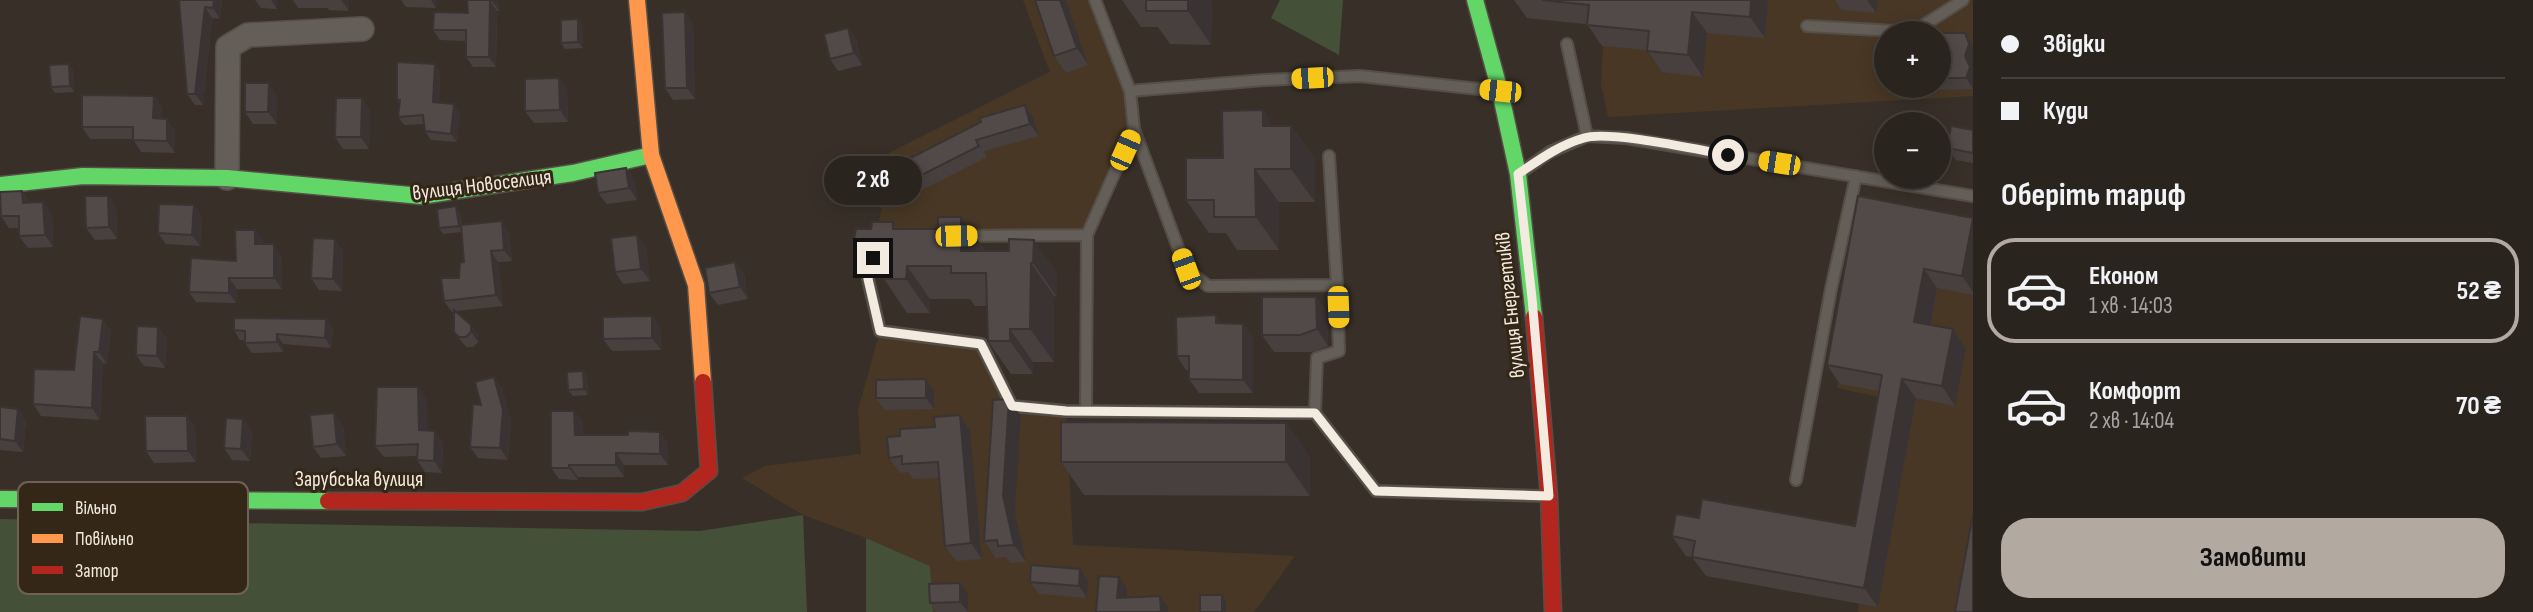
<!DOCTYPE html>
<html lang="uk">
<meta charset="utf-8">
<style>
:root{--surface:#2a241e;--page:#36302b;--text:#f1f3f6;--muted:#a5a4a4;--line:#46413c;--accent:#b2a9a0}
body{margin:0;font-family:"Sofia Sans Condensed",sans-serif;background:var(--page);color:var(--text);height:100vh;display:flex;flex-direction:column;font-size:26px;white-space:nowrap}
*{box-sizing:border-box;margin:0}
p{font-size:23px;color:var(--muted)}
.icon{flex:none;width:38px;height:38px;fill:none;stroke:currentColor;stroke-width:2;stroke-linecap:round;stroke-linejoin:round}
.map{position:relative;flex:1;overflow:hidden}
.drawer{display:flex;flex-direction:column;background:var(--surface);width:560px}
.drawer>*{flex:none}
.hud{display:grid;align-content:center;height:154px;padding:0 28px;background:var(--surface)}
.buttons{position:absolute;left:1874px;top:21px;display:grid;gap:14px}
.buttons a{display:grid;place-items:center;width:77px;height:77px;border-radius:50%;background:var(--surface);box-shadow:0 4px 18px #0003,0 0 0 2px var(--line);font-size:35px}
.end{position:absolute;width:32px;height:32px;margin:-16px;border:9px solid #f3eae0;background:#111;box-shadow:0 0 0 4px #111}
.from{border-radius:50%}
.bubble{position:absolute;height:49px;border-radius:24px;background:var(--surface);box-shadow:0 4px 18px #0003,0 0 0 2px var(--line);font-size:23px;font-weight:700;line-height:49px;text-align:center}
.car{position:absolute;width:21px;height:42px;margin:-21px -10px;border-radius:9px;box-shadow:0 0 5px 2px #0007;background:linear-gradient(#f5c518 24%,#345 0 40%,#f5c518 0 76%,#345 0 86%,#f5c518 0)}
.hud b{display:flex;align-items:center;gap:24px;height:66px;font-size:26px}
.hud b+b{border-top:2px solid var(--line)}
.hud i{width:18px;height:18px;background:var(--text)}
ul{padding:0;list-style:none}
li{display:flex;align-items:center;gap:21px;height:105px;margin:0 14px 10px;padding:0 14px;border:4px solid transparent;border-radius:28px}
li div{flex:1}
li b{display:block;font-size:26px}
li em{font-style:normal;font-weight:700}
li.current{border-color:var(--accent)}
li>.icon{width:63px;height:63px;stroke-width:1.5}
h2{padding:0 28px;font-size:32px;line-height:84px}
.cta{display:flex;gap:14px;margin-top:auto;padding:14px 28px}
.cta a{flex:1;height:80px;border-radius:28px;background:var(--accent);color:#111;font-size:28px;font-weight:700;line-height:80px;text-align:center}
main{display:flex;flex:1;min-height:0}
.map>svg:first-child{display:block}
.built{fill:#483724;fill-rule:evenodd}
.green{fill:#445038}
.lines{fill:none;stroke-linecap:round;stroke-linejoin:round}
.lane-casing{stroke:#554e47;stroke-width:14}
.street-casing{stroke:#554e47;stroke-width:26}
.fast-casing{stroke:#554e47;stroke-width:19}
.slow-casing{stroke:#554e47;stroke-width:19}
.jam-casing{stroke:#554e47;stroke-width:19}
.lane{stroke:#635e58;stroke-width:10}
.street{stroke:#635e58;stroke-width:23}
.fast{stroke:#63d668;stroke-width:16}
.slow{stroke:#ff974d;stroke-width:16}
.jam{stroke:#b3261e;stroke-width:16}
.wall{fill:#47403f}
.shaded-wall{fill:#393433}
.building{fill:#524a49;stroke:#393433;stroke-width:2}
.route{stroke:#f3eae0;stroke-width:9}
.labels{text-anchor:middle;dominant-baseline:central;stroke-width:6;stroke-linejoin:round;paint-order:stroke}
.street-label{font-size:21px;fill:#f3eae0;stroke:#342717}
.key{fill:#342717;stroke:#6d6253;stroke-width:2}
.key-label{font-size:19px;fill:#f3eae0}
</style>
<main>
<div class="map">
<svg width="1973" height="612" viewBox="0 0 1973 612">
<rect width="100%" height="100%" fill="#383028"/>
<path class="built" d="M1023 0H1095L1130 91 1134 129 1087 235 877 237 889 153 1050 72Z
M1529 0H1973V96L1608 117 1601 84 1604 26 1527 18ZM1886 33H1939V86H1886Z
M1871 211 1973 224V612H1858L1889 399 1837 388Z
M880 331 981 344 1012 406 1066 411 1073 545 1295 556 1254 612H933L930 566 866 538 803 515 742 478 765 466 861 454 858 410Z"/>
<path class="green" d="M1280 0H1343L1339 55 1271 18Z
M803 515 807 612H0V519L700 531Z
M866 538 930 566 933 612H866Z"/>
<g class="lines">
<g class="lane-casing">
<path id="lane" d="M1807 26 1913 32 1963 0
M1130 91 1264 80 1360 76 1497 91
M1134 129 1186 269 1208 286 1337 285 1329 156
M1587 136 1626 138 1973 196
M1520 173 1550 152 1587 136 1567 44
M963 236 1087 235 1134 129 1130 91 1095 0
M873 254 868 279 880 331 981 344 1012 406 1066 411 1315 413 1376 491 1545 496
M1086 411 1087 235
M1315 413 1317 358 1339 351 1337 285
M1796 480 1831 289 1856 176"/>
</g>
<g class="street-casing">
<path id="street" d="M227 178 228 47 248 35 362 29"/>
</g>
<g class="fast-casing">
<path id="fast" d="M1475 0 1500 91 1518 174 1534 317
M0 185 83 176 227 178 421 196 573 173 651 155
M0 499 328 501"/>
</g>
<g class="slow-casing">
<path id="slow" d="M637 0 651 155 696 285 703 382"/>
</g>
<g class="jam-casing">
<path id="jam" d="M1534 317 1549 496 1553 612
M328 501 642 502 682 493 709 471 703 382"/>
</g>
<use href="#lane" class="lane"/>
<use href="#street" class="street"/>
<use href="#fast" class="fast"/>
<use href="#slow" class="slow"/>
<use href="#jam" class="jam"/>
</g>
<path class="wall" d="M179 0H222L220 19 212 18 203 105H195L187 94Z
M255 0H277V9L261 8Z
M293 0H349V11L329 10 328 8H298Z
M401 0H436V8L406 7Z
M467 0H498L499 11H497L496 67H473L466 57V41L440 40 433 30 468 13Z
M1035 0H1066L1088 65 1066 73 1054 56Z
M1122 0H1212L1211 45 1170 44 1158 27H1141Z
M1514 0H1768L1765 38 1707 33 1703 77 1662 72 1647 50 1602 46 1587 24 1527 18Z
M1835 0H1878L1876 13 1841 10Z
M685 12 693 24 695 99 673 100 665 88Z
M582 25 583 48 565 49 561 43Z
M848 28 856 39 862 65 838 71 830 59Z
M1939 33H1965L1973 45V89L1940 90 1937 86H1939Z
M69 64 73 70 74 92 55 93 51 87Z
M440 72 439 102 460 112 457 142 431 140 425 131 424 124 404 125 398 117 400 104 397 100Z
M559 78 567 90 568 122 534 123 525 111Z
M277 95V124H253L245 112Z
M154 96 162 108V119L175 130V153L141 152 133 139H90L82 127Z
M362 98 370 110 369 149H343L335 137Z
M1025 105 1033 117 1039 136 984 151 987 157 916 193 908 182Z
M1263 110 1273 126H1291L1315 159V202H1279V250H1237L1226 233H1209L1186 200Z
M1973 130V163L1956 160 1947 148Z
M626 168 634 179 637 200 607 204 598 193Z
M22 191 31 203 43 202 52 214 53 247 28 248 19 236V228H9L1 216Z
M108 196 116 207 117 239 95 240 86 228Z
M194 205 202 217 200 246 166 244 158 233Z
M460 212 462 224 509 232 512 261 498 262 503 306 456 311 471 325 478 335V342L473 347H466L454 332V311L452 312 444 301 459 278 464 262 461 232 443 234 439 228Z
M961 217 985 251H1009L1057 273V297L1054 296V362H1033V374H1011L988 341 987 306H975L970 299H930V313H907L884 279V277H876L853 244 898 229H938Z
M1973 219V295L1937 288 1931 325 1953 329 1966 348 1955 406 1916 398 1878 607 1706 576 1692 557 1686 556 1672 536 1699 518 1855 526 1879 391 1840 384 1827 365Z
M637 235 646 247 650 281 623 284 615 272Z
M263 240V244L281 255 282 289H237L236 303 196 302 189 292 236 261Z
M343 250 342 291 319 290 311 278Z
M744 274 748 299 718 305 709 293Z
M1328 313V346L1312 352H1274L1262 335Z
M652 316 660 327 661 350 612 351 603 339Z
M1222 323 1243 324 1253 338V393H1199L1189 379V370H1186L1177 356Z
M158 327 167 339 165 368 144 366 136 355Z
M333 328 331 348 283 344V352L252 353 245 343V340H240L234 330Z
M111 330 107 364 103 363 100 420 41 416 33 404 74 370Z
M583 371 587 377 588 395 573 396 568 390Z
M926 379 934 391V409L884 410 876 398Z
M502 388 511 422 508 460 478 458 470 447 481 405Z
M427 398V430L443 442 442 473 425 472 417 460V456L384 457 375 446Z
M0 407 18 409 26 421 23 452 0 450Z
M574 411 583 423V435H628L660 432 668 444V465H624V477H578V480L559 479 551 468Z
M960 415 970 430 982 559 956 561 945 546 939 478 913 479 908 472 900 473 889 458 900 436 935 427Z
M187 416 195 427 196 462 154 463 146 451Z
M1021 416 1015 513 1026 562 1010 563 1006 557 996 558 984 541Z
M243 419 252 430 250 461 232 460 224 448Z
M1286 423 1310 457V496L1084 495 1061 462Z
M343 425 346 456 321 458 313 447Z
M1088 581 1087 598 1039 594 1030 582Z
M960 583 968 594V612H936L930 603Z"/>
<path class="shaded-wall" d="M214 0H222L220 19 213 8Z
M271 0H277V9Z
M341 0H349V11Z
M431 0H436V8Z
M492 0H498L499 11 492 1Z
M1060 0H1066L1088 65 1077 48Z
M1188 0H1212L1211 45 1188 11Z
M1751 0H1768L1765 38 1750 17Z
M1867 0H1878L1876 13Z
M490 1 497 11 496 67 489 57Z
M205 7 212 18 203 105 195 94Z
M685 12 693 24 695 99 687 88Z
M1692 12 1707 33 1703 77 1688 55Z
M578 19 582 25 583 48 578 42Z
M848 28 856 39 862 65 854 53Z
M1965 33 1973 45V88L1966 78Z
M69 64 73 70 74 92 70 86Z
M435 64 440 72 439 110 433 102Z
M559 78 567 90 568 122 560 110Z
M269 83 277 95V124L268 112Z
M154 96 162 108V130L153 118Z
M362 98 370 110 369 149 361 137Z
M454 104 460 112 457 142 451 134Z
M1025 105 1033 117 1039 136 1030 124Z
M1263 110 1286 144 1263 126Z
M167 119 175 130V153L167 141Z
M1291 126 1315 159V202L1291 169Z
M626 168 634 179 637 200 629 188Z
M1255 169 1279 202V250L1256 217Z
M22 191 31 203H23Z
M108 196 116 207 117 239 109 227Z
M43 202 52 214 53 247 45 235Z
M194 205 202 217 200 246 192 235Z
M456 206 460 212 463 232 459 226Z
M961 217 985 250V273L961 251Z
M1973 219V292L1962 276Z
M502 221 509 232 512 261 504 250Z
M255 230 263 240V255L255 244Z
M637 235 646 247 650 281 641 269Z
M335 239 343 250 342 291 333 279Z
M1034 240 1057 273V297L1033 263Z
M274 244 281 255 282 289 274 278Z
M491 251 498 262 503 306 496 295Z
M735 262 744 274 748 299 740 287Z
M1031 263 1054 296V362L1030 329Z
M907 266 930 299V313L906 279Z
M1924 269 1937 288 1928 341 1914 322Z
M229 278 237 289 236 303 229 293Z
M1316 297 1328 313V346L1317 329Z
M1216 315 1225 329 1216 323Z
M652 316 660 327 661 350 652 338Z
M103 319 111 330 107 364 99 352Z
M326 319 333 328 331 348 325 338Z
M1243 324 1253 338V393L1243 380Z
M471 325 478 335V342L471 332Z
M158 327 167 339 165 368 157 356Z
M1010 329 1033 362V374L1010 341Z
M1953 329 1966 348 1955 406 1942 386Z
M277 334 283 344V352L277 342Z
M94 352 103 363 100 420 92 408Z
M583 371 587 377 588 395 584 389Z
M494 377 502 388 511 422 508 460 500 448Z
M926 379 934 391V409L926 398Z
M1902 379 1916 398 1878 607 1864 588Z
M418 387 427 398 428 442 419 430Z
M1009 399 1021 416 1015 513 1026 562 1014 545 1003 496Z
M18 409 26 421 23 452 15 441Z
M574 411 583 423 584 447 575 435Z
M334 413 343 425 346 456 337 444Z
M960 415 970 430 982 559 971 543Z
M187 416 195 427 196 462 188 451Z
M243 419 252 430 250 461 241 449Z
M1286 423 1310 457V496L1286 462Z
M435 431 443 442 442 473 434 461Z
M660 432 668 444V465L660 454Z
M616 453 624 465V477L616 465Z
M569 465 578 477V480L569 468Z
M1080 569 1088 581 1087 598 1079 586Z
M1119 577 1127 588 1125 609 1117 598Z
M960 583 968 594V612L960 602Z
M1222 595 1226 601V612H1222Z
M1160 596 1168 607V612H1162Z"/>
<path class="building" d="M179 0H214L213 8 205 7 195 94H187Z
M467 0H492L490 1 489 57H466V30H433L434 12 468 13Z
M1035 0H1060L1077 48 1054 56Z
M1146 0H1188V11H1146Z
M1542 0H1751L1750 17 1692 12 1688 55 1647 51 1649 31 1587 25 1589 5Z
M685 12 687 88H665L662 13Z
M578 19V42L561 43V20Z
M848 28 854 53 830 59 824 34Z
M1939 33H1965L1969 44 1965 56 1970 67 1966 78H1939Z
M397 62 435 64 433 102 454 104 451 134 425 131 423 115 398 117 400 100H397Z
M69 64 70 86 51 87 49 65Z
M559 78 560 110 525 111V79Z
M245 83H269L268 112H245Z
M82 95 154 96 153 118 167 119V141L133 140V127H82Z
M336 98H362L361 137H335Z
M1025 105 1030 124 976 140 979 146 908 182 899 164 981 122 980 118Z
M1263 110V126H1291V169H1255L1256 217H1214V200H1186V158H1223L1222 111Z
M1951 126 1973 130V153L1947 148Z
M626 168 629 188 598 193 595 173Z
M22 191 23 203 43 202 45 235 19 236V216H1L0 192Z
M85 196H108L109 227 86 228Z
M1858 196 1973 218 1962 276 1924 269 1914 322 1953 329 1942 386 1902 379 1864 588 1692 557 1695 541 1672 536 1676 514 1699 518 1702 499 1855 526 1882 375 1827 365Z
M159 204 194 205 192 235 158 233Z
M456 206 459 226 439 228 437 209Z
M938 217H961V251H1009V239L1034 240 1033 263H1031L1030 329H1010V341H988L986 273H951V266H907L906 279H884V244H853L856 229H871L872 222H893V229H938Z
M502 221 504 250 491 251 496 295 444 301 441 278H459L460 263 464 262 461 225Z
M235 230H255V244H274V278H229V293L189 292 191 258 236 261Z
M637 235 641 269 615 272 611 238Z
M313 238 335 239 333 279 311 278Z
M735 262 740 287 709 293 705 268Z
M1262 297H1316L1317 329 1300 335H1262Z
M454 310 471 325V332L466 337H459L454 332Z
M1216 315V323L1243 324V380L1189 379V356H1177L1176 317Z
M80 316 103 319 99 352H94L92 408 33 404 34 369 74 370Z
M652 316V338L603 339V317Z
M234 318 326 319 325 338 277 334V342L245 343V331L234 330Z
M137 326 158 327 157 356 136 355Z
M583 371 584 389 568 390 567 372Z
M494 377 503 410 500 448 470 447 473 404 481 405 475 382Z
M926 379V398H876V380Z
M377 387H418L419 430 435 431 434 461 417 460 418 444 375 446Z
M1009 399 1003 496 1014 545 998 546 997 540 984 541 993 400Z
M0 407 18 409 15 441 0 439Z
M551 411H574L575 435H628V431L660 432V454L616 453V465H569V468H551Z
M334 413 337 444 313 447 310 415Z
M960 415 971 543 945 546 938 462 902 464V456L889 458 887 437 900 436V429L935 427 934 417Z
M145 416H187L188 451H146Z
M226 418 243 419 241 449 224 448Z
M1061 422 1286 423V462H1061Z
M1973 514V612H1955Z
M1031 565 1080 569 1079 586 1030 582Z
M1099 576 1119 577 1117 598 1160 596 1161 612H1096Z
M960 583V602L930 603 929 584Z
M1200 595H1222V612H1200Z"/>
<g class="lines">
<path class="route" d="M873 258 868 279 880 331 981 344 1012 406 1066 411 1315 413 1376 491 1549 496 1532 298 1518 174C1539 160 1559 145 1584 138 1608 130 1699 150 1728 155"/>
</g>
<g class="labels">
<g class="street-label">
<text transform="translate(482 185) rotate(-7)">вулиця Новоселиця</text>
<text transform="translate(1510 305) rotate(-96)">вулиця Енергетиків</text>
<text x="359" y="479">Зарубська вулиця</text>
</g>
</g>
<rect x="18" y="482" width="230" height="112" rx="10" class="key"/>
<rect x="32" y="503" width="31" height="8" fill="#63d668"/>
<rect x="32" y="534" width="31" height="9" fill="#ff974d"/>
<rect x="32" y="566" width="31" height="8" fill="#b3261e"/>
<g class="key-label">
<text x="75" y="514">Вільно</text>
<text x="75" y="545">Повільно</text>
<text x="75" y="577">Затор</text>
</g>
</svg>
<div class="buttons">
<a>+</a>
<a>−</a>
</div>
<i class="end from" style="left:1728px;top:155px"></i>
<i class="end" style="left:873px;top:258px"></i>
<div class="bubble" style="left:824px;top:156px;width:98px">2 хв</div>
<i class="car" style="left:1312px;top:78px;rotate:267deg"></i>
<i class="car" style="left:1500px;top:91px;rotate:276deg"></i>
<i class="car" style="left:1125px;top:150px;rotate:24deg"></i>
<i class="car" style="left:1779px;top:163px;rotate:279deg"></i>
<i class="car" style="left:956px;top:236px;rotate:89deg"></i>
<i class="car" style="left:1186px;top:269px;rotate:340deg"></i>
<i class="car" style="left:1338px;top:307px;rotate:178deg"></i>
</div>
<section class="drawer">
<div class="hud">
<b><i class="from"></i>Звідки</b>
<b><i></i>Куди</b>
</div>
<h2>Оберіть тариф</h2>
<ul>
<li class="current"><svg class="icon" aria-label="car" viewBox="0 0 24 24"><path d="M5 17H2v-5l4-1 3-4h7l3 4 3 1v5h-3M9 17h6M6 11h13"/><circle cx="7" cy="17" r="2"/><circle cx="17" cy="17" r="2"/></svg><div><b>Економ</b><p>1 хв · 14:03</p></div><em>52 ₴</em></li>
<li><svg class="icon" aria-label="car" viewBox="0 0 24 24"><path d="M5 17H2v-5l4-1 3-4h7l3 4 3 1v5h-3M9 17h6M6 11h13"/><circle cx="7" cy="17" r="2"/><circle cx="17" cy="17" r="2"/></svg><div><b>Комфорт</b><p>2 хв · 14:04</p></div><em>70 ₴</em></li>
</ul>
<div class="cta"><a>Замовити</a></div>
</section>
</main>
